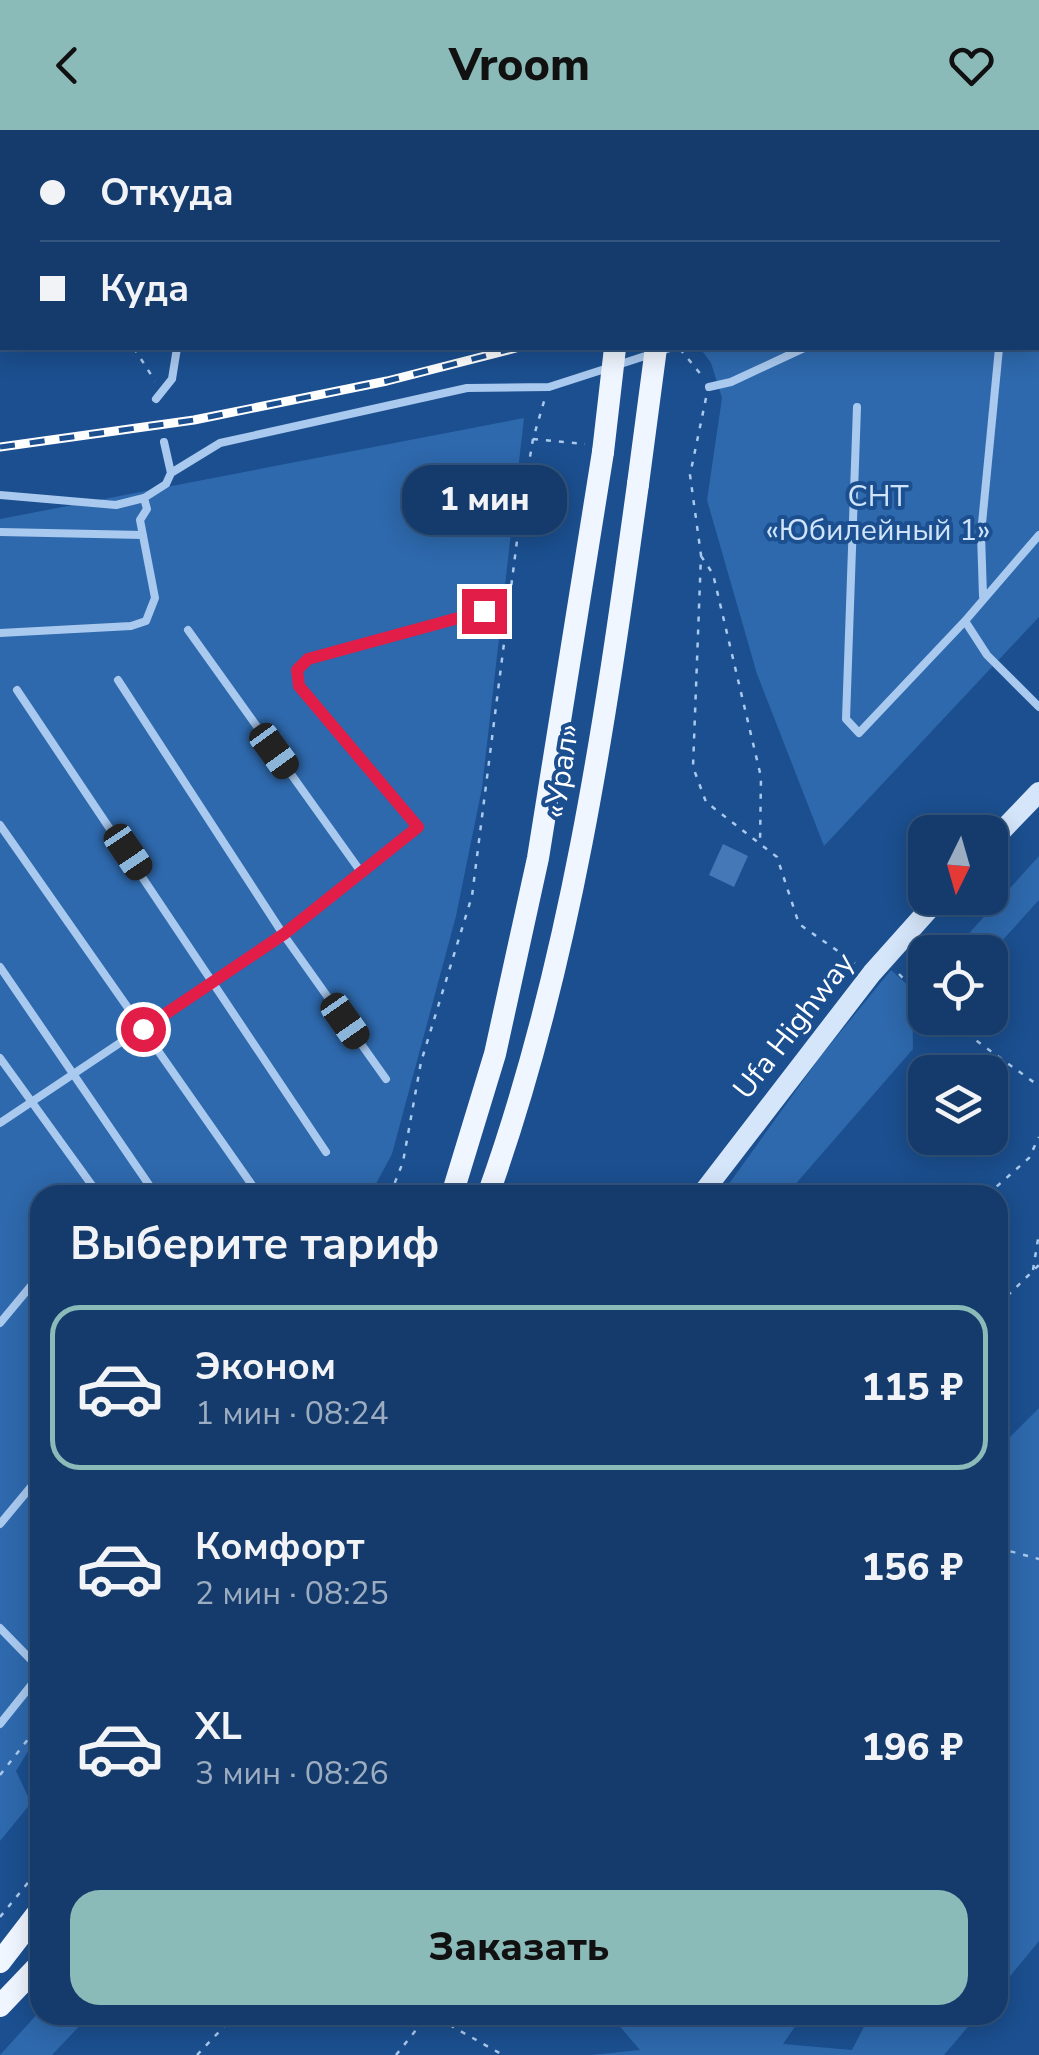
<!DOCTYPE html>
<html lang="ru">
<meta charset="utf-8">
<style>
:root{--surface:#143b6b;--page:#214673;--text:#f1f3f6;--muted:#9dadc1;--line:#33557e;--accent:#8bbbb9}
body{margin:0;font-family:"Nunito Sans",sans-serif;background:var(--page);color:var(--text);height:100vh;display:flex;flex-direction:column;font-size:38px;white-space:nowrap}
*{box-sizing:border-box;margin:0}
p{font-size:32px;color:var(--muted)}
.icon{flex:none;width:55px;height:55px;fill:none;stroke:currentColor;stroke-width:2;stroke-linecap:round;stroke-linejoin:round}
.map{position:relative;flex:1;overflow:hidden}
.drawer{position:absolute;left:30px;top:1055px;width:978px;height:840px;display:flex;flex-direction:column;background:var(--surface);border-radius:30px;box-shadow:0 5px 25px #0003,0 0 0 2px var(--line)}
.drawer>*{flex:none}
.guide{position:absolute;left:0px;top:0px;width:1040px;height:220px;box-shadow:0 5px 25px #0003,0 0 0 2px var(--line);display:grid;align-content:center;height:220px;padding:0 40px;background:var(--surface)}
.needle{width:65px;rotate:185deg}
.tools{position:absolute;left:908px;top:685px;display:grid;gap:20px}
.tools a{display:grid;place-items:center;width:100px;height:100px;border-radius:20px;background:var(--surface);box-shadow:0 5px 25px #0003,0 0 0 2px var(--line);font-size:50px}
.end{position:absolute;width:45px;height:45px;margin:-22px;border:12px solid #e11d48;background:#fff;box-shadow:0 0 0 5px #fff}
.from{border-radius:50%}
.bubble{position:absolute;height:70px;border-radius:30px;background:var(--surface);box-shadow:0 5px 25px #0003,0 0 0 2px var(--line);font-size:32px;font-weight:800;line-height:70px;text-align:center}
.car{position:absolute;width:30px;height:60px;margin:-30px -15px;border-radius:12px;box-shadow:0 0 8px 2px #0007;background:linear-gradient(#222 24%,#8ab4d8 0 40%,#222 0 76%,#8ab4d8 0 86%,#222 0)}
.guide b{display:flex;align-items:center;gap:35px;height:95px;font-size:38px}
.guide b+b{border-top:2px solid var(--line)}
.guide i{width:25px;height:25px;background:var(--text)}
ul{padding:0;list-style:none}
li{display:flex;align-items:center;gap:30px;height:165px;margin:0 20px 15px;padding:0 20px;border:5px solid transparent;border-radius:30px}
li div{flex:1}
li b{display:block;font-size:38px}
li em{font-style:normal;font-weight:800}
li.current{border-color:var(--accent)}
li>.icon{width:90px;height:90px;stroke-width:1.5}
h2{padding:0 40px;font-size:45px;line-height:120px}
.action{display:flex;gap:20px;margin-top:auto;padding:20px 40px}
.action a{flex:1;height:115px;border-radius:30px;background:var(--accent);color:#111;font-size:40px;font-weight:800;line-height:115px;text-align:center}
header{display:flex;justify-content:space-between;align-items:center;height:130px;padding:0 40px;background:var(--accent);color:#111;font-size:45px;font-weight:800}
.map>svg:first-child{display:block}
.green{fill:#2e69ad}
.building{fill:#4478b7}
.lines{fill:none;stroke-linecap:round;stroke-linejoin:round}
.path{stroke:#a9c9ee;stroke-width:2.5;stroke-dasharray:5 8;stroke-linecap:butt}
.service{stroke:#a9c9ee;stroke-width:8}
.tertiary{stroke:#a9c9ee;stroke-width:18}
.secondary{stroke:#d6e6fa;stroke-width:20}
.primary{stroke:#f0f6ff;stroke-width:22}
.rail-casing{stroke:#fff;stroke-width:9}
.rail{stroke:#1b4f8f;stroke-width:5;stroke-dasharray:15;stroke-linecap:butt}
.primary-bridge{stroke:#f0f6ff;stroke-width:22}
.route{stroke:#e11d48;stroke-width:12}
.labels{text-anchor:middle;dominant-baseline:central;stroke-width:8;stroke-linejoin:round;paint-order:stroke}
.park-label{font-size:30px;fill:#cfe3fa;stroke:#1b4f8f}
.street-label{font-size:30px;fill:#fff;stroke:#1b4f8f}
</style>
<header><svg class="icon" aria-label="back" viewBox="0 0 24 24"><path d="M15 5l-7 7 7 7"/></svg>Vroom<svg class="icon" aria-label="heart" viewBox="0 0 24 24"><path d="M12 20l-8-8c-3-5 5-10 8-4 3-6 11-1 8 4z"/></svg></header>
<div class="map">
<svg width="1039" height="1925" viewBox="0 0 1039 1925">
<rect width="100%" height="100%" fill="#1b4f8f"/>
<path class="green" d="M993 0H1039V487L824 716 757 544 707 370 722 268 711 233 700 218H1038V2H989Z
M524 288 482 658 456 786 392 1024 370 1065H40V1609L35 1610 16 1641 31 1673 0 1711V389Z
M1039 726V770L990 824 952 822Z
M891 840 912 859 913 919 786 1065H721L820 927Z
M1039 1278V1811L998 1861V1319Z
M40 1881V1885H90L52 1925H0Z
M610 1885H803L783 1914 852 1920 870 1885H978L944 1925H591L640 1920Z"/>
<path class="building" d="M723 714 748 726 734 757 709 745Z"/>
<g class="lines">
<path class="path" d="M849 2 853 0
M0 170 2 169
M134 218 155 251
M680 219 703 247
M706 268 690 345 701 425 693 637 706 672 777 727 799 794 855 833
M533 309 585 314
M701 426 713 444 761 647 760 714
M899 844 925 871
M945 888 1039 956
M390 1065 403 1032 421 932 472 766 520 387 533 309 545 268
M987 1065 1029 1028 1039 1007
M1033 1140 1039 1103
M998 1175 1039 1135
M998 1418 1039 1429
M0 1645 40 1594
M0 1787 40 1738
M441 1885 453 1897 503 1925
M197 1925 235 1885
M396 1925 428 1885"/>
<path class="service" d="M975 2 977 0
M1038 113 1039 112
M709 257 731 252 804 218
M156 269 172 249 177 218
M857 277 846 589 859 603 965 491 1039 405
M164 312 171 343
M0 365 116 375 144 368 166 354 171 343 220 313 467 258 549 257 670 218
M0 402 143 405
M983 466 981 404 999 218
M965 491 987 525 1039 577
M188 500 361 742
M0 503 131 496 146 491 155 468 140 390 147 379 144 368
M118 550 283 804 386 949
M17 560 326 1022
M0 695 259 1065
M0 837 156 1065
M0 928 99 1065
M0 993 283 804 418 697 299 555 297 540 308 529 484 481
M0 1193 40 1145
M0 1394 40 1346
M0 1498 40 1539
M0 1594 40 1544"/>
<path class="tertiary" d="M164 2V0
M784 2 787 0
M0 63 2 65"/>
<path class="secondary" d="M990 713 1039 662
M701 1065 872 843 939 768"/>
<path class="primary" d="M638 2V0
M681 2V0
M452 1065 495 924 538 728 603 322
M488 1065C570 836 605 594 638 354
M0 1832 40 1780
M0 1876 40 1834"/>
<g class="rail-casing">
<path id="rail" d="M49 2 52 0
M911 2 914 0
M933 2 936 0
M0 60 2 58
M0 317 194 290 387 251 516 218"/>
</g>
<use href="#rail" class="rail"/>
<path class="primary-bridge" d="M603 322 615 218
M638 354 656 218"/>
</g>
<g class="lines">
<path class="route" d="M143 899 284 804 418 697 299 556 297 540 308 529 484 481"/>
</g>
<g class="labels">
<g class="park-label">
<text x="878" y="366">СНТ<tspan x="878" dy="34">«Юбилейный 1»</tspan></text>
</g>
<g class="street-label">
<text transform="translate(562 641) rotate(-81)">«Урал»</text>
<text transform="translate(794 896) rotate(-52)">Ufa Highway</text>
</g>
</g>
</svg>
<div class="tools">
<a><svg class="needle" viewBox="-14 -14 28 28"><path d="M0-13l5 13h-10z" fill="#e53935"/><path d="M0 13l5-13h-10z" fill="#9dadc1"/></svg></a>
<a><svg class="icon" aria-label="locate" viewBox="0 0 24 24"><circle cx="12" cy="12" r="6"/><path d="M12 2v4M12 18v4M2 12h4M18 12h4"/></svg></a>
<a><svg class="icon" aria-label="layers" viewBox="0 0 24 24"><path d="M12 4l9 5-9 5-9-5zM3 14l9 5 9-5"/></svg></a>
</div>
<i class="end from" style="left:143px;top:899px"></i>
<i class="end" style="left:484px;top:481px"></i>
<div class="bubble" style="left:402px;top:335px;width:165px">1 мин</div>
<i class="car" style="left:274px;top:621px;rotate:144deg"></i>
<i class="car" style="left:128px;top:722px;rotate:146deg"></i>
<i class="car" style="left:345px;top:891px;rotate:145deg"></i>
<div class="guide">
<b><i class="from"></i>Откуда</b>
<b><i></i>Куда</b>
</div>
<section class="drawer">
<h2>Выберите тариф</h2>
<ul>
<li class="current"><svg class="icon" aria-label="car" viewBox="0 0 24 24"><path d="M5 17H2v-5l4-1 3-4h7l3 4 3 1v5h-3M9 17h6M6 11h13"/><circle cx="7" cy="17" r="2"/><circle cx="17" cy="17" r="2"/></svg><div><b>Эконом</b><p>1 мин · 08:24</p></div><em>115 ₽</em></li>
<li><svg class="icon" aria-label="car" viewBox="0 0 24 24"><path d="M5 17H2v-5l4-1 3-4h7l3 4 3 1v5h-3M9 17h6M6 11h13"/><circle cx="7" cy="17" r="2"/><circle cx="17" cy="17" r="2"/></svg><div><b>Комфорт</b><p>2 мин · 08:25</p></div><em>156 ₽</em></li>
<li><svg class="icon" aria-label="car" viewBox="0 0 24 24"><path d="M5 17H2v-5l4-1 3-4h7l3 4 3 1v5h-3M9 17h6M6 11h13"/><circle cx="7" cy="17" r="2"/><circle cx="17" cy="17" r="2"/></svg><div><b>XL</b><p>3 мин · 08:26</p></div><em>196 ₽</em></li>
</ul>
<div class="action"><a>Заказать</a></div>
</section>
</div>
